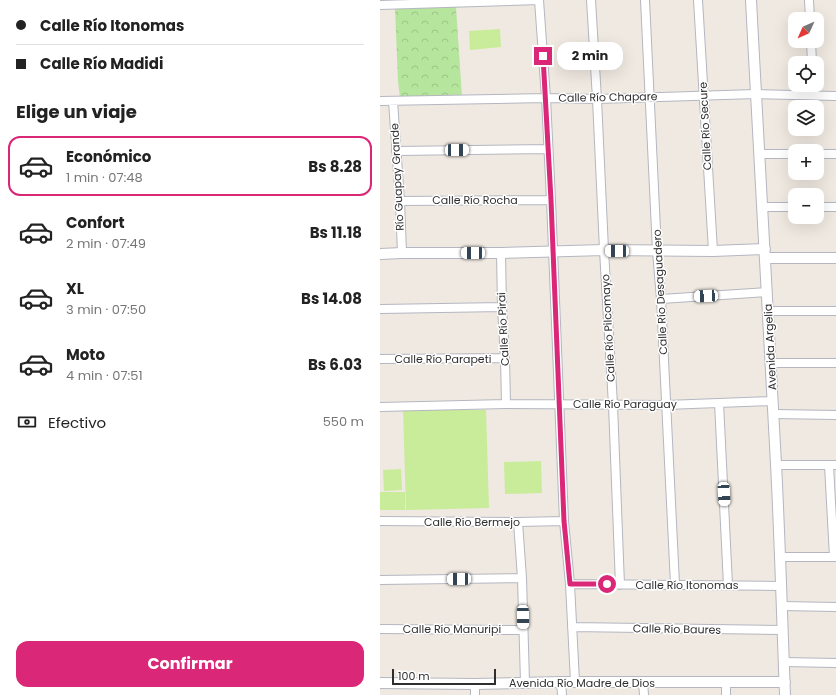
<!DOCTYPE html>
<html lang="es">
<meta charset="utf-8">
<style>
:root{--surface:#fff;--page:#f2f2f2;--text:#222;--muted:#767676;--line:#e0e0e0;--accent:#db2777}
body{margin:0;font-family:Poppins,sans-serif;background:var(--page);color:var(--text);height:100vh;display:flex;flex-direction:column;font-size:15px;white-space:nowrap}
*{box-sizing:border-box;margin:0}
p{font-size:13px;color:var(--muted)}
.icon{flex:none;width:22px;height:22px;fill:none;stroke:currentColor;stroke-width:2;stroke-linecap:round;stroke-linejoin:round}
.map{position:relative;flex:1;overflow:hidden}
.sheet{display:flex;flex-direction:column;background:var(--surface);width:380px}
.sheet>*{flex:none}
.top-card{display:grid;align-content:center;height:88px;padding:0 16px;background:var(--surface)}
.needle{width:26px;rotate:225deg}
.tools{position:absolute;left:408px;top:12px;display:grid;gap:8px}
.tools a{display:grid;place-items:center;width:36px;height:36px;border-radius:8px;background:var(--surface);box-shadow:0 4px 16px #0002;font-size:20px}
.scale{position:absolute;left:12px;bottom:10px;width:104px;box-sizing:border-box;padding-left:4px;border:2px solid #2e2e2e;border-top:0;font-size:11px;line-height:14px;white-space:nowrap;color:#2e2e2e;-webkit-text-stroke:3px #fff;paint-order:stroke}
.end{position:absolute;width:18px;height:18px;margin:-9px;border:5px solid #db2777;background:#fff;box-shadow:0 0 0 2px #fff}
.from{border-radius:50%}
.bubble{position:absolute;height:28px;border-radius:12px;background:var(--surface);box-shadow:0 4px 16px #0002;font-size:13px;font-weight:700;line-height:28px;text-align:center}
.car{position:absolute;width:12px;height:24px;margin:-12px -6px;border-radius:5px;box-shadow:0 0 3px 1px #0007;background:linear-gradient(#fff 24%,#345 0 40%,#fff 0 76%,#345 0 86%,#fff 0)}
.top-card b{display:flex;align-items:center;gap:14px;height:38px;font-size:15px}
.top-card b+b{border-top:1px solid var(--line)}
.top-card i{width:10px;height:10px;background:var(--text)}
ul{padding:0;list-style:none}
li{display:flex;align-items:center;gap:12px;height:60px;margin:0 8px 6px;padding:0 8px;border:2px solid transparent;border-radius:12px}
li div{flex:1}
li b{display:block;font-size:15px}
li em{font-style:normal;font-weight:700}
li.current{border-color:var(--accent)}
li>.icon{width:36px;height:36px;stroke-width:1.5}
h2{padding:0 16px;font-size:18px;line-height:48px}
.pay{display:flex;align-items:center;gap:10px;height:44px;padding:0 16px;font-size:15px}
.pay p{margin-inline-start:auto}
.button{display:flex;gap:8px;margin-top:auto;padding:8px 16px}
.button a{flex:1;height:46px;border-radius:12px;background:var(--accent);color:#fff;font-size:16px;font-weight:700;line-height:46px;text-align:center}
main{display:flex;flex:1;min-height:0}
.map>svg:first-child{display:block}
.forest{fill:url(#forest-crowns)}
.pitch{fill:#c9ec9a}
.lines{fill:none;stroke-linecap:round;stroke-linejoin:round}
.minor-casing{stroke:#b4b7c1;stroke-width:10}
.tertiary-casing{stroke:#b4b7c1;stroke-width:12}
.minor{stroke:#fff;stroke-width:8}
.tertiary{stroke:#fff;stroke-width:10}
.route{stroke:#db2777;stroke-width:5}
.labels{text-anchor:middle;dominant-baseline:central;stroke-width:3;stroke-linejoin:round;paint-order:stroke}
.street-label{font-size:11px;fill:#2e2e2e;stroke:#fff}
</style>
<main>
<section class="sheet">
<div class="top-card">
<b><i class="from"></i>Calle Río Itonomas</b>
<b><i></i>Calle Río Madidi</b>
</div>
<h2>Elige un viaje</h2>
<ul>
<li class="current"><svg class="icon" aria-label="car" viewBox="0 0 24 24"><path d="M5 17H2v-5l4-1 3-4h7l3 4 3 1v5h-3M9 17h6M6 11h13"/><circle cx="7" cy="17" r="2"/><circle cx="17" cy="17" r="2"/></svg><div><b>Económico</b><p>1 min · 07:48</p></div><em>Bs 8.28</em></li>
<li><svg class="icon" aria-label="car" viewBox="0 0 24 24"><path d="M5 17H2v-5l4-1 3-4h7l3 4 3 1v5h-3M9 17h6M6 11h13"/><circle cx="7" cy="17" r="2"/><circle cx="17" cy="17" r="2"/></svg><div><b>Confort</b><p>2 min · 07:49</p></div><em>Bs 11.18</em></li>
<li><svg class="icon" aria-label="car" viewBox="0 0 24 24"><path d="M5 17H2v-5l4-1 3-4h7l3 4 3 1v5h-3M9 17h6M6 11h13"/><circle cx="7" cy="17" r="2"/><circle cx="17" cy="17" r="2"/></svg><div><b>XL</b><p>3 min · 07:50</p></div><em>Bs 14.08</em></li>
<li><svg class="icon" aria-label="car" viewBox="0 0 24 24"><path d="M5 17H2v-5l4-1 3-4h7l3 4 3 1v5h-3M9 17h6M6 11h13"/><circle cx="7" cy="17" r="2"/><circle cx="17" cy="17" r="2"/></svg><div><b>Moto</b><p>4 min · 07:51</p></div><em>Bs 6.03</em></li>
</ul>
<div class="pay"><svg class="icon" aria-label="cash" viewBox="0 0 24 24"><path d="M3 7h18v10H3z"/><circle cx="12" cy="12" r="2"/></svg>Efectivo<p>550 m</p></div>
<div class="button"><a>Confirmar</a></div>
</section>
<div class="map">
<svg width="456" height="695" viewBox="0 0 456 695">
<defs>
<pattern id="forest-crowns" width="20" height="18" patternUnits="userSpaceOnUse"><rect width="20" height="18" fill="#b6e59e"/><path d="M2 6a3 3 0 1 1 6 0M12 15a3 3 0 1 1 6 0" fill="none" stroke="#9dc588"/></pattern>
</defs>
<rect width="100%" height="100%" fill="#efe9e1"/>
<path class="forest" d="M65 5 76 7 82 97 20 98 18 81 15 8Z"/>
<path class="pitch" d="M120 29 121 47 90 50 89 31Z
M23 409 106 410 109 508 26 510Z
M161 461 162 493 125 494 124 462Z
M21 469 22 490 4 491 3 470Z
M0 492H25V510H0Z"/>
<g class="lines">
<g class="minor-casing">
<path id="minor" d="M159 0 166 98 171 200 184 521 190 584 195 682
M211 0 217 99 224 250 233 405 240 585
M265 0 277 251 281 299 295 584
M318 0 333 251
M429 0 430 19
M0 5 159 0
M431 41 432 63
M433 85 434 95
M0 101 166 98 217 99 376 94 456 96
M13 101 20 201 22 253
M16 151 168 149
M379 154H415
M437 154H456
M20 201 171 200
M382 207H415
M437 207H456
M121 253 122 307 125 358 126 404
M281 299 387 292
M0 309 122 307
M388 311H456
M0 359 125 358
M391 363H456
M339 403 348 585
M0 407 126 404 286 405 393 401
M394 414 456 415
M397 465H456
M449 465 454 557
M0 521 138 522 184 521
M138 522 142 578 145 682
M401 557H456
M0 580 142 578
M190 584 401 586
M402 606 456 607
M192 627 403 630
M0 629 143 630
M404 662 456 663
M181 682 182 695
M263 682 264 695
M346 682V695
M95 684V695"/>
</g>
<g class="tertiary-casing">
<path id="tertiary" d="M371 0C379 155 389 310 396 464 400 541 402 618 405 695
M0 254 22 253H121L224 250 333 251 385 249
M385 258H456
M0 683 95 684 181 682H405"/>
</g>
<use href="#minor" class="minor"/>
<use href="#tertiary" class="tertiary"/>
</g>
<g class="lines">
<path class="route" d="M163 56 171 200 184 521 190 584H227"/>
</g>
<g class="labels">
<g class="street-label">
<text transform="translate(228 97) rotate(-1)">Calle Río Chapare</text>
<text transform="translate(325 126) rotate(-93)">Calle Río Secure</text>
<text transform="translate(17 177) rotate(-93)">Río Guapay Grande</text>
<text x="95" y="200">Calle Río Rocha</text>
<text transform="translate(280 292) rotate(-93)">Calle Río Desaguadero</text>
<text transform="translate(228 328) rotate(-93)">Calle Río Pilcomayo</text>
<text transform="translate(123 329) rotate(-93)">Calle Río Pirai</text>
<text transform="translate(390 347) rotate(-93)">Avenida Argelia</text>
<text x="63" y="359">Calle Río Parapeti</text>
<text x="245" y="404">Calle Río Paraguay</text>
<text x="92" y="522">Calle Río Bermejo</text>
<text x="307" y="585">Calle Río Itonomas</text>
<text x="72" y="629">Calle Río Manuripi</text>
<text transform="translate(297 629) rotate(1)">Calle Río Baures</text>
<text x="202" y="683">Avenida Río Madre de Dios</text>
</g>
</g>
</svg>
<div class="tools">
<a><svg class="needle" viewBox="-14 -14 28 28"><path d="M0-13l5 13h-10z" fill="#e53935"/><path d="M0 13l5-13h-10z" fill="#767676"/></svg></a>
<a><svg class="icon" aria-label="locate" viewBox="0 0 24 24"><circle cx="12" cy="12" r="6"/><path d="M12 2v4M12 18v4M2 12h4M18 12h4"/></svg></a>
<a><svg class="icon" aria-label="layers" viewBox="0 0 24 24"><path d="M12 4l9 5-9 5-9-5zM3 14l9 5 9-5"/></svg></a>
<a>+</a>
<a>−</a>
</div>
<div class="scale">100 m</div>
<i class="end from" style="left:227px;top:584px"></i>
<i class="end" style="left:163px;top:56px"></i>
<div class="bubble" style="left:177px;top:42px;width:66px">2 min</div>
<i class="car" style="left:77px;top:150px;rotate:89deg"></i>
<i class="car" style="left:237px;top:251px;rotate:271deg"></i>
<i class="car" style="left:93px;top:253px;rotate:270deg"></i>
<i class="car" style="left:326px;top:296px;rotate:267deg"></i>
<i class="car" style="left:344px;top:494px;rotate:177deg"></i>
<i class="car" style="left:79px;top:579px;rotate:269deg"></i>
<i class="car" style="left:143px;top:617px;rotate:179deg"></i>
</div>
</main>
